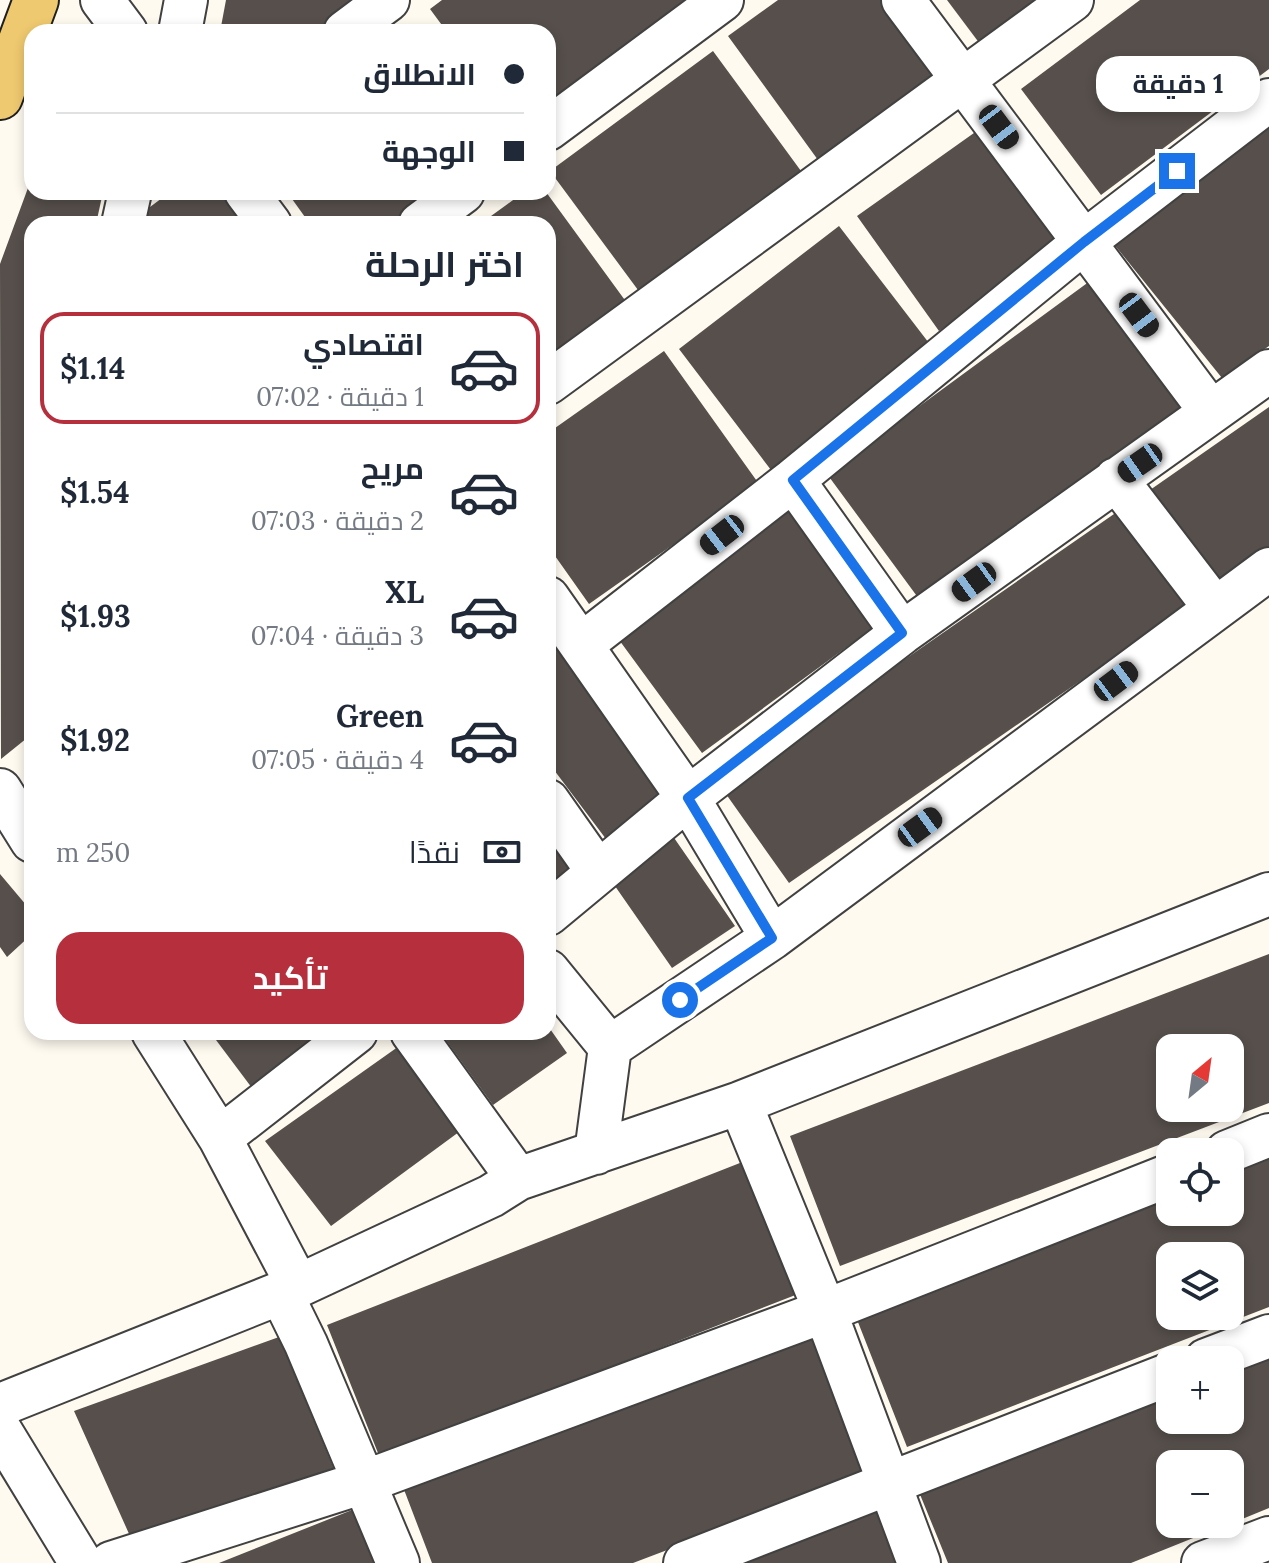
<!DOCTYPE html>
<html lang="ar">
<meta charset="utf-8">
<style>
:root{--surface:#fff;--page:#f2f2f3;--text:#1f2937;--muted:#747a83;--line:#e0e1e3;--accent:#b52f3d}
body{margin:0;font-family:Lora,Cairo,serif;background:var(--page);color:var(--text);direction:rtl;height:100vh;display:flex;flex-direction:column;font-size:30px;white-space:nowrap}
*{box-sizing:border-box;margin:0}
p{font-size:26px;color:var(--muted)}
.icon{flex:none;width:44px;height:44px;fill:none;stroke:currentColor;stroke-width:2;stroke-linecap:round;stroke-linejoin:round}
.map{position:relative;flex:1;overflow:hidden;direction:ltr}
.drawer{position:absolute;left:24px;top:216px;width:532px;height:824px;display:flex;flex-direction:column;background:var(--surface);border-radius:24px;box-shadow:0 4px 12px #0003;direction:rtl}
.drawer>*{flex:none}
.guide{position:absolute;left:24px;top:24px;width:532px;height:176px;border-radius:24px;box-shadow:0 4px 12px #0003;direction:rtl;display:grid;align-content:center;height:176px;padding:0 32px;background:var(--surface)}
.needle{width:52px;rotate:29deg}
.fabs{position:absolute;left:1156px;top:1034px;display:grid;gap:16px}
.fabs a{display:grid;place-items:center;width:88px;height:88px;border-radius:16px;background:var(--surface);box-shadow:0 4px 12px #0003;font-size:40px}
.end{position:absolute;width:36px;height:36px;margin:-18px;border:10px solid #1a73e8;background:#fff;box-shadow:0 0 0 4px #fff}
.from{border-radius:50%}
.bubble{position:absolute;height:56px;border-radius:24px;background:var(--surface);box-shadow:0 4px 12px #0003;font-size:26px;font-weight:700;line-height:56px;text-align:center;direction:rtl}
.car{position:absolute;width:24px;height:48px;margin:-24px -12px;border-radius:10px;box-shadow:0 0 6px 2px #0007;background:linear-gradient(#222 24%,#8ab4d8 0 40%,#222 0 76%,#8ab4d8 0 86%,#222 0)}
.guide b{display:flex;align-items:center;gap:28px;height:76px;font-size:30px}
.guide b+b{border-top:2px solid var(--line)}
.guide i{width:20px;height:20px;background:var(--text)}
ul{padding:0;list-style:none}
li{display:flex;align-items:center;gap:24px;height:112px;margin:0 16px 12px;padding:0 16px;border:4px solid transparent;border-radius:24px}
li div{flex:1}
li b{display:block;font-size:30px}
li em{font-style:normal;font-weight:700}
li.on{border-color:var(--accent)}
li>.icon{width:72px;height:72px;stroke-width:1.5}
h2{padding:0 32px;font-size:36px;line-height:96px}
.pay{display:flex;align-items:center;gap:20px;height:88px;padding:0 32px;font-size:30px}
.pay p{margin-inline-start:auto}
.action{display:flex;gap:16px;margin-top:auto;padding:16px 32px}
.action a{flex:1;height:92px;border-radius:24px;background:var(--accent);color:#fff;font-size:32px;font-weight:700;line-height:92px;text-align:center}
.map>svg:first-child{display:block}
.building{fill:#564f4b;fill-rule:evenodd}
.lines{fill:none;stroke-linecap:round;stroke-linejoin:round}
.minor-casing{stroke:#414141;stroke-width:46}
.major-casing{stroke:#1f1f1f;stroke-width:48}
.minor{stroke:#fff;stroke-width:42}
.major{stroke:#efc96f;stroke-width:44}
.route{stroke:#1a73e8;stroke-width:10}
</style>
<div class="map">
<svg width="1269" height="1563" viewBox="0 0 1269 1563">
<rect width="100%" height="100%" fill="#fefaf0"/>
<path class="building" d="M226 0H367L326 32H220Z
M442 0H696L548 109V32H447L430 9Z
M778 0H890L942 71 818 160 728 36Z
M947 0H1050L986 52Z
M1140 0H1269V69L1101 195 1021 89Z
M713 51 801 171 638 290 550 171Z
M981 128 1063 243 939 331 857 216Z
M1269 128V346L1222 378 1113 243Z
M32 177V192H103L96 224H32V734L1 759 0 264Z
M170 192H226L249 224H138L134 219Z
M287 192H446L401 224H310Z
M524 192H546L627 303 548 361V224H480Z
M839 226 932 347 771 470 679 349Z
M1090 281 1185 410 922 603 827 474Z
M664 351 759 484 589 604 548 546V433Z
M1269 407V546L1215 583 1150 490Z
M788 505 877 625 702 753 614 633Z
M1127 505 1194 602 789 883 721 787Z
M548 629 673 795 609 843 548 762Z
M548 812 585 863 548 890Z
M670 832 735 926 672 968 608 876Z
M0 874 32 912V934L7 957 0 947Z
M1269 954V1103L840 1266 790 1136ZM1170 1048H1230V1108H1170Z
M548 1026 567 1053 493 1105 440 1032H548Z
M210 1032H327L252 1088Z
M402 1044 463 1129 331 1226 265 1141Z
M1269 1158V1307L907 1447 856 1317 1170 1196V1212H1230V1173ZM1170 1256H1230V1316H1170Z
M745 1161 798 1294 380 1458 327 1325Z
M815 1331 870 1473 633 1563H432L403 1487Z
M279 1337 334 1469 130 1536 74 1411Z
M1269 1352V1508L1230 1524V1464H1170V1524H1228L1131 1563H948L919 1492 1170 1391V1420H1230V1367Z
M884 1507 906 1563H737Z
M357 1508 379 1563H219Z"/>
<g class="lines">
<g class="minor-casing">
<path id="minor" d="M102 0 126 32
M903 0 1211 412
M180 32 186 0
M345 32 388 0
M548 129 722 0
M246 192 270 224
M123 224 130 192
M420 224 463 192
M548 383 1072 0
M1116 479 1214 607
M793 480 902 633
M548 598 688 798 772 938
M581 645 793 480 1084 242 1269 100
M0 790 32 841
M548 801 598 872
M548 914 688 798 902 633 1269 371
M548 971 610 1047 596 1153
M153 1032 220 1138 298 1286
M412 1032 518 1179
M610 1047 772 938 1269 569
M740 1103 825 1311 919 1563
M220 1138 356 1032
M1227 1152 1269 1135
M281 1293 306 1344 398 1563
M1206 1360 1269 1336
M0 1405 298 1286 491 1196 518 1179 740 1103 1269 894
M0 1430 81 1563
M111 1563 364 1482 825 1311 1170 1175
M685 1563 1170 1374
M1203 1563 1269 1538"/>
</g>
<g class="major-casing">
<path id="major" d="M0 97 36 0"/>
</g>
<use href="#minor" class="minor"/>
<use href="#major" class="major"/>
</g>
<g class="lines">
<path class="route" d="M680 1000 772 938 688 798 902 633 793 480 1084 242 1177 171"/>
</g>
</svg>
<div class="fabs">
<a><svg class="needle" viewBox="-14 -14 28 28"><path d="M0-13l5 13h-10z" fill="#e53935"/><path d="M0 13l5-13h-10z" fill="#747a83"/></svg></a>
<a><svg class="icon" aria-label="locate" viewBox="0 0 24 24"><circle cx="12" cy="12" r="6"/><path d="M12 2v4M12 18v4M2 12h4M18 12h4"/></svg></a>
<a><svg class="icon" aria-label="layers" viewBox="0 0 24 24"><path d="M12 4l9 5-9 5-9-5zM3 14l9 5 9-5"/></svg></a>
<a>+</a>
<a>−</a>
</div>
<i class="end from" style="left:680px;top:1000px"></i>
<i class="end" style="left:1177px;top:171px"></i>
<div class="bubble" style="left:1096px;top:56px;width:164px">1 دقيقة</div>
<i class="car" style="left:999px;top:127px;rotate:143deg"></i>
<i class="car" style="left:1139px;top:315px;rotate:143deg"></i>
<i class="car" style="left:1140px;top:463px;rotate:235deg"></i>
<i class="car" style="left:722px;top:535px;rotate:232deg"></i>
<i class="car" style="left:974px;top:582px;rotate:234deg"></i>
<i class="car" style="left:1116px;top:681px;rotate:53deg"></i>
<i class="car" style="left:920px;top:827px;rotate:54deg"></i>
<div class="guide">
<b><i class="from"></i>الانطلاق</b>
<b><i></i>الوجهة</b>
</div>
<section class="drawer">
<h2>اختر الرحلة</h2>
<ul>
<li class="on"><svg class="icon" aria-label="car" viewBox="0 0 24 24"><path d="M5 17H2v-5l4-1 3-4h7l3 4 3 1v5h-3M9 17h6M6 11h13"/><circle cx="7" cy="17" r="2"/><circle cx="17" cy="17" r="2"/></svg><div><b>اقتصادي</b><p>1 دقيقة · 07:02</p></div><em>$1.14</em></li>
<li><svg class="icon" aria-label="car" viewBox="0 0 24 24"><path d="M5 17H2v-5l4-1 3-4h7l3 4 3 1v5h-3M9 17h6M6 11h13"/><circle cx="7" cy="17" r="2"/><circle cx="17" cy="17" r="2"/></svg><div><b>مريح</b><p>2 دقيقة · 07:03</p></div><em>$1.54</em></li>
<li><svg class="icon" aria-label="car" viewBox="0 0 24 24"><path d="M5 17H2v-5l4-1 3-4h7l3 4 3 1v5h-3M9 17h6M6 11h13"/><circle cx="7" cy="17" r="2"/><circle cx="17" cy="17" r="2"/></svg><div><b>XL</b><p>3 دقيقة · 07:04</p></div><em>$1.93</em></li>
<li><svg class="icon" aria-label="car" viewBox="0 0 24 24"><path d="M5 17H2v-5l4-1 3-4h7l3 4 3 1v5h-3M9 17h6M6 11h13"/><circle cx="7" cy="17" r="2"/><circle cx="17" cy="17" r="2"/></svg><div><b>Green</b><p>4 دقيقة · 07:05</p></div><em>$1.92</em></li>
</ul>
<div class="pay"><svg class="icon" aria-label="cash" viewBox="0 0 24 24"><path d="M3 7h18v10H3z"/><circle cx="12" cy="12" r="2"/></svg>نقدًا<p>250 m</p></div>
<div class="action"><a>تأكيد</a></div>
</section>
</div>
